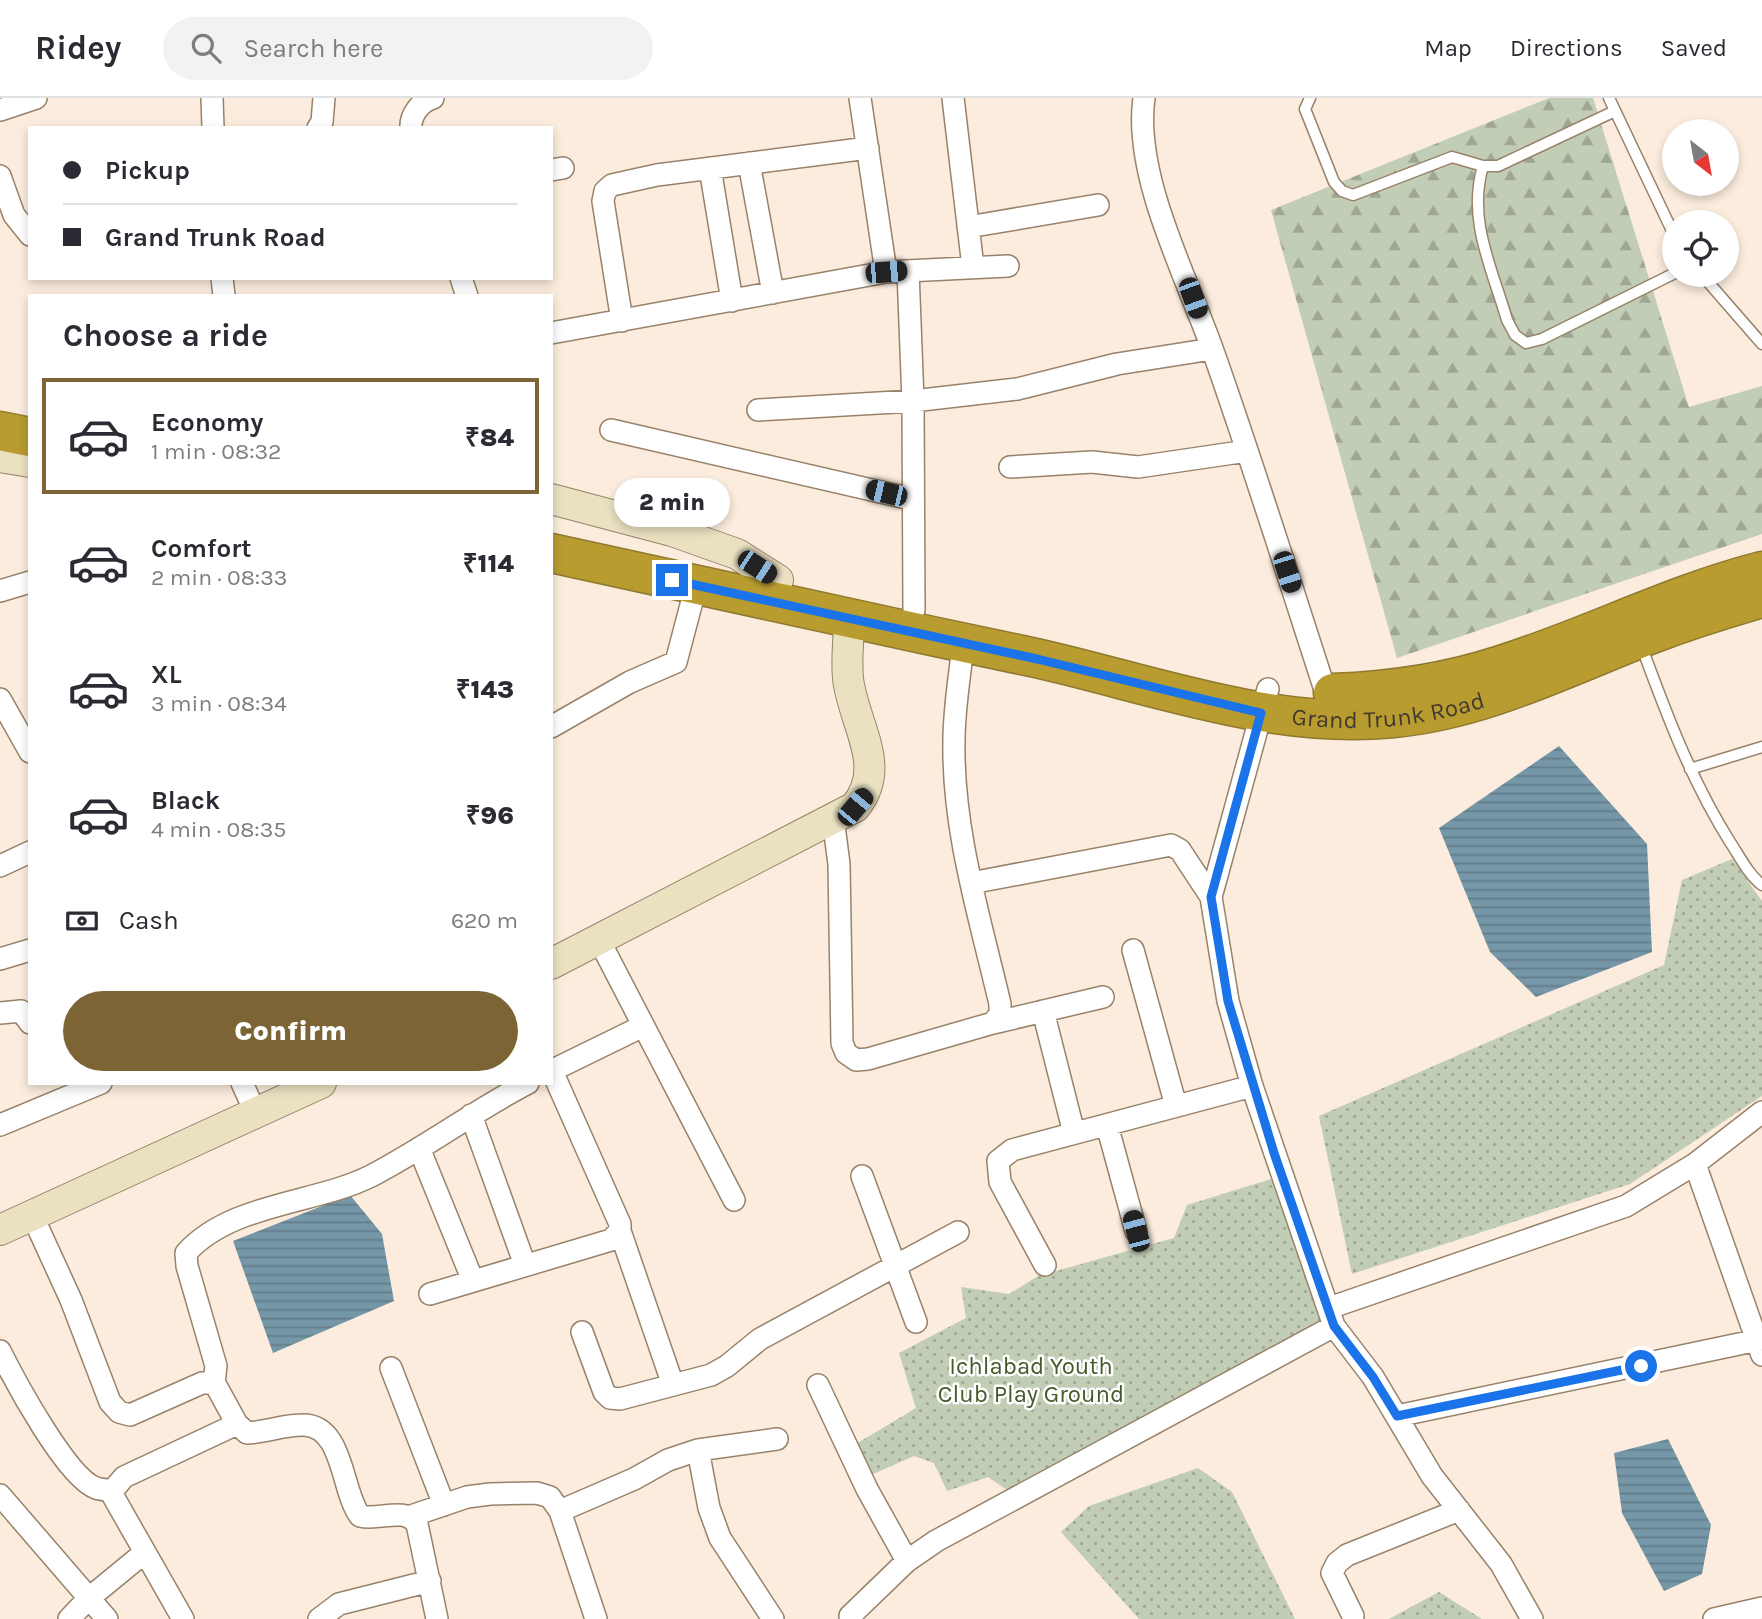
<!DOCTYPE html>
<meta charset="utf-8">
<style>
:root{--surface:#fff;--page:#f2f2f3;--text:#2b2b33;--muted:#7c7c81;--line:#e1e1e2;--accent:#7c6435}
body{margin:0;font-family:Karla,sans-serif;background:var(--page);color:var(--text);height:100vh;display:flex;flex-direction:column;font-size:26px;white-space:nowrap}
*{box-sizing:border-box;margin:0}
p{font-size:23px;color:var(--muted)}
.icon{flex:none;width:38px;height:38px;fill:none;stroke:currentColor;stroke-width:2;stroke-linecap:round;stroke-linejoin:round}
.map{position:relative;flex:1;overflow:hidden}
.panel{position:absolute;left:28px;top:196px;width:525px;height:791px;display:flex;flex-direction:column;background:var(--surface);border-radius:0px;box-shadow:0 4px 10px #0003}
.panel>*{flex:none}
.guide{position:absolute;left:28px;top:28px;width:525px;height:154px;border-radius:0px;box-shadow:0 4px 10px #0003;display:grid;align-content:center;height:154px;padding:0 35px;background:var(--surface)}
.needle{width:46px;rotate:149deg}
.buttons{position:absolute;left:1662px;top:21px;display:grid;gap:14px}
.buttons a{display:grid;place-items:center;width:77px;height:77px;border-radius:50%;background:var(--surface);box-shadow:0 4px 10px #0003;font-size:35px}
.end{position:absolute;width:32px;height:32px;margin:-16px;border:9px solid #1a73e8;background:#fff;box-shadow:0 0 0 4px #fff}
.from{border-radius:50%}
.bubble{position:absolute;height:49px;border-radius:24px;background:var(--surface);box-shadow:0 4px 10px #0003;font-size:23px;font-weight:800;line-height:49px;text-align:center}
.car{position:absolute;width:21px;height:42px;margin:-21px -10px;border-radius:9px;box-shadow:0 0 5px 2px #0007;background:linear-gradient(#222 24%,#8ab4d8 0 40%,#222 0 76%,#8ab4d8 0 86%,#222 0)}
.guide b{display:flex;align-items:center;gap:24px;height:66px;font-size:26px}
.guide b+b{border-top:2px solid var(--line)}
.guide i{width:18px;height:18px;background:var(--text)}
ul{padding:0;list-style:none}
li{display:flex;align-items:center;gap:21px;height:116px;margin:0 14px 10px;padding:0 21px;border:4px solid transparent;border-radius:0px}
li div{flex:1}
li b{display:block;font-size:26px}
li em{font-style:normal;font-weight:800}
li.active{border-color:var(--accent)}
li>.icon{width:63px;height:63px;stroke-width:1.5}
h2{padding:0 35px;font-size:32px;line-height:84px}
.pay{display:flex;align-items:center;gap:18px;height:77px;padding:0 35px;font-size:26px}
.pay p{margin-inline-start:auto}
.primary-button{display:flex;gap:14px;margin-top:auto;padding:14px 35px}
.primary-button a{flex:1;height:80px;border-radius:42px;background:var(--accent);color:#fff;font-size:28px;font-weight:800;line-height:80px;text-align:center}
header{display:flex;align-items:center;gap:42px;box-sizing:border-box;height:98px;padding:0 35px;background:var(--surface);border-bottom:2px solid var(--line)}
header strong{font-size:33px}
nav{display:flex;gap:38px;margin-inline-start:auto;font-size:24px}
.search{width:490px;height:63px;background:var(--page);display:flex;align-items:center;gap:18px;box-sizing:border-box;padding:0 24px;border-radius:38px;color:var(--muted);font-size:26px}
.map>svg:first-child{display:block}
.grass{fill:url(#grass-dots)}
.forest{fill:url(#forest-firs)}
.water{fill:url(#water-rules)}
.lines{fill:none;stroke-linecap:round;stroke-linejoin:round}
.lane-casing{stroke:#98826a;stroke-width:13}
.street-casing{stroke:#98826a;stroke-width:24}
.secondary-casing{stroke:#98826a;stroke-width:32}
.highway-casing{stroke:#8f7930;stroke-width:41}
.lane{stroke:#fff;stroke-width:10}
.street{stroke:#fff;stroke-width:21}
.secondary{stroke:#eae1c1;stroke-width:30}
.highway{stroke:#b89c30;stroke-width:38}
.route{stroke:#1a73e8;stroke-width:9}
.labels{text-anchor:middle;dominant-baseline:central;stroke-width:5;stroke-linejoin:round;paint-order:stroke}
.street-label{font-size:24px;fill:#43392f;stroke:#fff}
.park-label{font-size:24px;fill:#475a2a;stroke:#fff}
</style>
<header>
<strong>Ridey</strong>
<div class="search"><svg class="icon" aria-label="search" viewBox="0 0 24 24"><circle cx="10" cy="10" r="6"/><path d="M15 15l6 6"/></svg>Search here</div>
<nav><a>Map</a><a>Directions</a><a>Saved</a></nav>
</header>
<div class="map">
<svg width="1762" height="1521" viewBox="0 0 1762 1521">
<defs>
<pattern id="grass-dots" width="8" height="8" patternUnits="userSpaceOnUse" patternTransform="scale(1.75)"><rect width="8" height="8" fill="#c2cdb5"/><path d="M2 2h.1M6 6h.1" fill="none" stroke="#9fa794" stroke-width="1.8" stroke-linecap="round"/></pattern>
<pattern id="forest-firs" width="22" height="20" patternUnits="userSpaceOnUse" patternTransform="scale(1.75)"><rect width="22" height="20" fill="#c2cdb5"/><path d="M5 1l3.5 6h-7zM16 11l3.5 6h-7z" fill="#9fa794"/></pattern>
<pattern id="water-rules" width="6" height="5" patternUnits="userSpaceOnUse" patternTransform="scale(1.75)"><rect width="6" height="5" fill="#7697a8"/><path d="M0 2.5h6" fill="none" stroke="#627c89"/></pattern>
</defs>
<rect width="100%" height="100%" fill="#fbecdd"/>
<path class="grass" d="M1732 761 1762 803V998L1630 1086 1352 1176 1319 1018 1664 867 1682 782Z
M1281 1078 1334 1228 1007 1392 988 1379 947 1393 934 1365 914 1358 871 1377 856 1346 916 1310 899 1255 966 1220 961 1189 1009 1196 1038 1178 1174 1140 1187 1107Z
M1198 1370 1232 1394 1295 1521H1139L1061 1434 1089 1408Z
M1439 1494 1482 1521H1389Z"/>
<path class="forest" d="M1549 0H1593L1689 309 1762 288V436L1397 560 1271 112Z"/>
<path class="water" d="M1559 648 1647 746 1652 854 1536 899 1490 854 1439 730Z
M350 1097 382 1136 394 1203 273 1255 233 1143Z
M1668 1341 1711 1427 1702 1476 1664 1493 1622 1415 1614 1355Z"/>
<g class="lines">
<g class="lane-casing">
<path id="lane" d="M1310 0 1305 11 1334 84 1342 93 1353 97 1452 59 1483 68H1498L1615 13
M1609 0 1675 139
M1483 68C1467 122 1492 170 1507 222L1515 237 1526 245 1542 241 1675 175
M1702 177 1762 246
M1641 547C1666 615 1691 682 1730 744 1740 759 1748 776 1762 787
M1690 671 1762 649"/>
</g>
<g class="street-casing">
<path id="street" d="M212 0 213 30
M860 0 886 174
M953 0 973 169
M1144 0C1133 78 1187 179 1213 253 1253 366 1289 481 1326 595
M0 12 36 0
M318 30 322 24 324 0
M411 30C410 17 421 3 433 0
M749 65 773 195
M710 70 732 203
M551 72 563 70
M0 78 14 117 30 137
M968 129 1098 107
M908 173 913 303 914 512
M222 180 224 198
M461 180 467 198
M622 223 603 103 605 93 612 87 657 77 868 50
M551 235 886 174 1008 168
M758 312 913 303 1017 291 1117 266 1212 251
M611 332 911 401
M1010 369 1092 364 1138 369 1247 353
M0 493 30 484
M0 601 30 654
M551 629 630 584 676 564 696 488
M833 720 839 766 842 945 846 955 856 962 868 961 993 925 1000 916V906C980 820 952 731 954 642 954 610 960 578 963 546
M0 768 30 754
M971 785 1171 747 1180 752 1211 799
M599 842 734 1102
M1133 852 1176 1008
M0 861 30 852
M1043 913 1074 1035
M0 915 21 913 30 925
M993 925 1103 899
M551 973 643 928
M242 985 256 1016
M471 1017 525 1167
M0 1027 101 985
M1107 1027 1136 1133
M419 1050 473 1183
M1695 1066 1762 1257
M862 1078 916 1224
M33 1119 71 1202 110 1304 119 1314 130 1317 202 1285 214 1284 237 1326 247 1335C266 1334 284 1327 302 1327 344 1326 341 1393 360 1418 381 1423 403 1408 417 1426L437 1521
M620 1133 673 1287
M1045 1167 1000 1084 998 1063 1012 1052 1252 988
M430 1196 611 1142 620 1133V1126L552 973
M1329 1210 1626 1108 1695 1066 1762 1014
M1334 1228 1373 1279 1432 1378 1501 1466 1532 1521
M582 1234 604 1294 610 1300 620 1301 711 1277 727 1268 760 1241 958 1134
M0 1253C15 1283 67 1380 96 1390 101 1392 108 1392 113 1392
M391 1270 444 1407
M214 1284 216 1268 187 1168 186 1155C231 1105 315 1106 371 1078 425 1050 474 1013 528 985
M818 1287 867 1391 907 1463
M1397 1318 1758 1242
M698 1352 709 1410 720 1440 773 1521
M0 1397 107 1521
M560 1413 634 1381 668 1362 698 1352 777 1341
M411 1418 467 1399 490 1396 537 1395 550 1399 560 1413 596 1521
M850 1518 907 1463 936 1443 1334 1228 1252 988 1228 903 1211 799 1268 591
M1353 1518 1332 1475 1337 1465 1347 1457 1459 1412
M69 1521 88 1501 144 1455
M183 1521 113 1398V1392L124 1379 237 1326
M319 1521 339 1506 430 1483
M1714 1521 1762 1510"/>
</g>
<g class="secondary-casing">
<path id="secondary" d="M0 359 30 364
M551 401 672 433 737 456 778 482
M551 866 855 709C887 670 857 632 849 587 845 567 849 543 849 523
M0 1132 321 985"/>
</g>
<g class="highway-casing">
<g id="highway">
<path d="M0 333 30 339"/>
<path id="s1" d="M551 455C712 491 874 526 1036 560 1152 586 1272 632 1393 620 1483 612 1566 569 1649 537 1686 523 1724 511 1762 500"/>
<path d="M1333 595C1391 593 1446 585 1501 567 1590 539 1672 496 1762 473"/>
</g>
</g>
<use href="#lane" class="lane"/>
<use href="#street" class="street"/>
<use href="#secondary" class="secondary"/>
<use href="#highway" class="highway"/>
</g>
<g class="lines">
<path class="route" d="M672 482 1037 561 1261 615 1211 799 1228 903 1274 1055 1334 1228 1373 1279 1397 1318 1641 1268"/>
</g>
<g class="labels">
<g class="street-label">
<text stroke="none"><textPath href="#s1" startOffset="856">Grand Trunk Road</textPath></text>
</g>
<g class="park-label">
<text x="1031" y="1268">Ichlabad Youth<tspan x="1031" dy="28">Club Play Ground</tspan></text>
</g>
</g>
</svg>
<div class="buttons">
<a><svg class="needle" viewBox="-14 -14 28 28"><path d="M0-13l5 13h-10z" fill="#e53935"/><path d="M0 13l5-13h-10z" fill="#7c7c81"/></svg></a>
<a><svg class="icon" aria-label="locate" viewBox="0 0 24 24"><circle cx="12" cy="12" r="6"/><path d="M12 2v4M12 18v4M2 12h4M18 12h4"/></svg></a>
</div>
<i class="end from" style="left:1641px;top:1268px"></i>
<i class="end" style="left:672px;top:482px"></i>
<div class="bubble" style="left:614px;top:380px;width:116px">2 min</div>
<i class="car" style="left:886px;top:174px;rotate:85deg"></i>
<i class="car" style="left:1193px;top:200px;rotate:160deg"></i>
<i class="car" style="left:886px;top:395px;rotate:283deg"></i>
<i class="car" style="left:757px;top:469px;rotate:123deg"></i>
<i class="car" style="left:1287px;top:474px;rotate:162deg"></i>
<i class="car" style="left:855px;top:709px;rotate:40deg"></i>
<i class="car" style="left:1136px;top:1133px;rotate:345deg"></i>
<div class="guide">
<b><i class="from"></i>Pickup</b>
<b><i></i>Grand Trunk Road</b>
</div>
<section class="panel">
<h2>Choose a ride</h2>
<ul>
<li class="active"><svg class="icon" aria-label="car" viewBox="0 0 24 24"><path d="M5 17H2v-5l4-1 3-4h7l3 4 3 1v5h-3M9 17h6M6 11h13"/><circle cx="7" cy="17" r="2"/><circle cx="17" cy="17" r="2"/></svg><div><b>Economy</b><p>1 min · 08:32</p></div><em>₹84</em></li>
<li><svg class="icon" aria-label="car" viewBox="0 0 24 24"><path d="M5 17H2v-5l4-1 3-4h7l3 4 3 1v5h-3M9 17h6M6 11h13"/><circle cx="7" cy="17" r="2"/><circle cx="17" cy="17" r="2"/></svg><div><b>Comfort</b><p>2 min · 08:33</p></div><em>₹114</em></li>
<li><svg class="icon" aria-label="car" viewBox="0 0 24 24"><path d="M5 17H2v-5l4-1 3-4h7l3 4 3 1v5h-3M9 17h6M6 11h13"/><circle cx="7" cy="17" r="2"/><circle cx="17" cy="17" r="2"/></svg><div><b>XL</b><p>3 min · 08:34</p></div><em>₹143</em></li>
<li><svg class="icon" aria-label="car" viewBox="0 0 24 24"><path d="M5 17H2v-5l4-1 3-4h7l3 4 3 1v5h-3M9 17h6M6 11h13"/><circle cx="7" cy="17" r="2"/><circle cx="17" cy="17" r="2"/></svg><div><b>Black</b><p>4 min · 08:35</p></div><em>₹96</em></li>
</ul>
<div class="pay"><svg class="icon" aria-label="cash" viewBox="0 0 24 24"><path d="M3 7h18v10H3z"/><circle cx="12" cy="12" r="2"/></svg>Cash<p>620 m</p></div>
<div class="primary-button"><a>Confirm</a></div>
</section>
</div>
